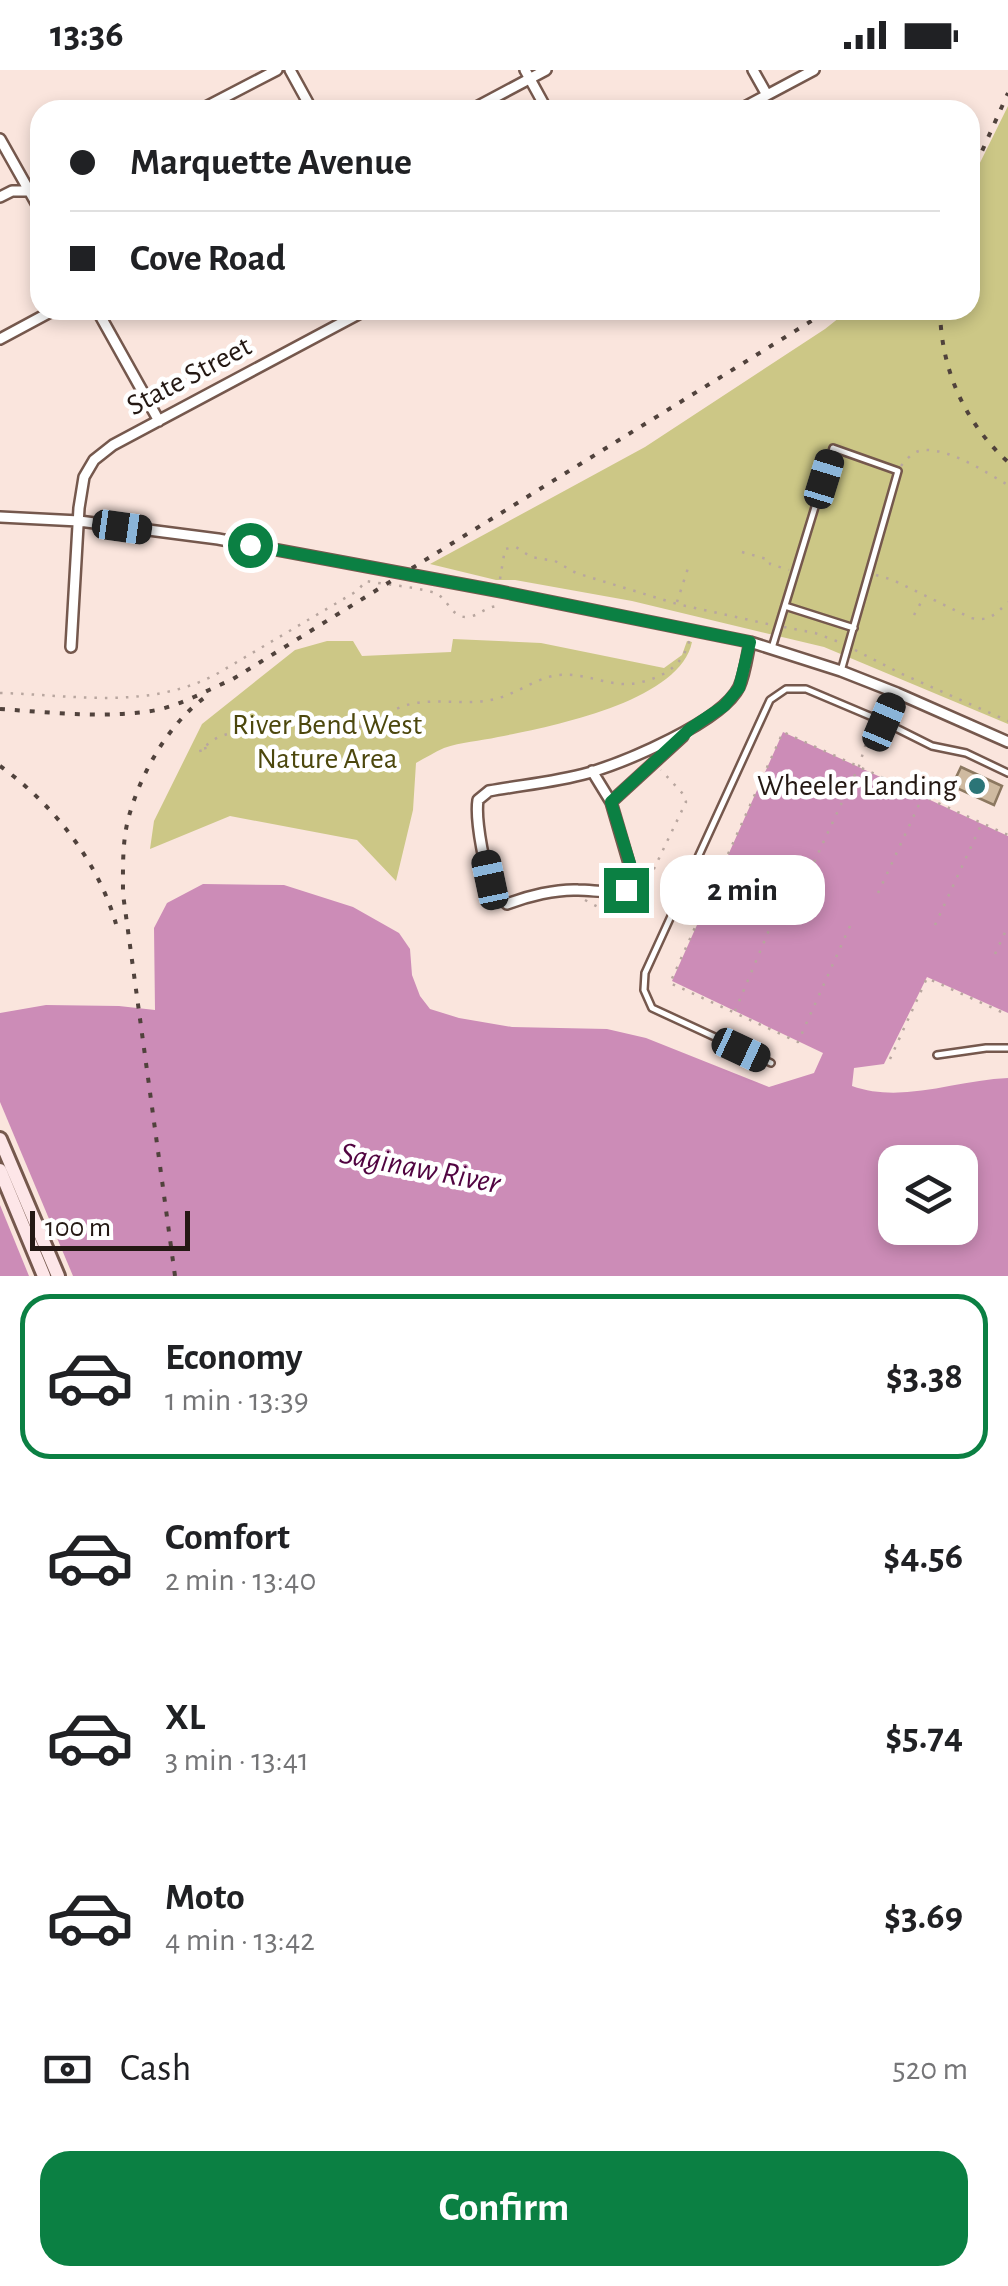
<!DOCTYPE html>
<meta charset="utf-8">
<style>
:root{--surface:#fff;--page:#f2f2f2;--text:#202124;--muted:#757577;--line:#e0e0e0;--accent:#0b8043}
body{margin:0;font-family:"Alegreya Sans",sans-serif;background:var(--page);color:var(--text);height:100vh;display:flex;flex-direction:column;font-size:38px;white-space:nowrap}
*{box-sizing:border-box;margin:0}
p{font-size:32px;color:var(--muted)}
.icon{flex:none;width:55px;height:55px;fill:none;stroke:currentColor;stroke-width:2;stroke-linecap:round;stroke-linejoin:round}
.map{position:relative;height:1206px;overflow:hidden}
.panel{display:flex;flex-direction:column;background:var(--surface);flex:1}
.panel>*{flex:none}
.hud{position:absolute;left:30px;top:30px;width:950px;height:220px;border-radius:30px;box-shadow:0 5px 15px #0003;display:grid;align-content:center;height:220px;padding:0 40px;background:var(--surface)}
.buttons{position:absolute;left:878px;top:1075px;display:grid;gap:20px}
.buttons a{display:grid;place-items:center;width:100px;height:100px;border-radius:20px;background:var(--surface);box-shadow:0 5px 15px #0003;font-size:50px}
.scale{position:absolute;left:30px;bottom:25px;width:160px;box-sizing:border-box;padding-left:10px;border:5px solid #241813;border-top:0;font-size:28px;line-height:35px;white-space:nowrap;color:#241813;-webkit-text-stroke:8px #fff;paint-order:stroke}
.end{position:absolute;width:45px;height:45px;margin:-22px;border:12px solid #0b8043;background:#fff;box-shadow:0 0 0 5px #fff}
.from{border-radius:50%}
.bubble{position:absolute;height:70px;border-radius:30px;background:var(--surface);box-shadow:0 5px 15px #0003;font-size:32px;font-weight:600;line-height:70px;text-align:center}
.car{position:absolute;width:30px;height:60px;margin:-30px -15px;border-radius:12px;box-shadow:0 0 8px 2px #0007;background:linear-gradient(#222 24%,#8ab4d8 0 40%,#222 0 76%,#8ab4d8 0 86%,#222 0)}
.hud b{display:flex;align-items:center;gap:35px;height:95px;font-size:38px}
.hud b+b{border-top:2px solid var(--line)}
.hud i{width:25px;height:25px;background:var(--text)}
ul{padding:18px 0 0;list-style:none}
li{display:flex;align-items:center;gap:30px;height:165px;margin:0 20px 15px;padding:0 20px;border:5px solid transparent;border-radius:30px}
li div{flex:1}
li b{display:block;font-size:38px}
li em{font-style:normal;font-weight:600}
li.active{border-color:var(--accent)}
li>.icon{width:90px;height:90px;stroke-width:1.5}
.pay{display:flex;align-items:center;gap:25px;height:110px;padding:0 40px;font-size:38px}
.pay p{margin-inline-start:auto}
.action{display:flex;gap:20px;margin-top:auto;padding:20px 40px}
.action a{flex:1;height:115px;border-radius:30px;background:var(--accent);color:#fff;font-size:40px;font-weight:600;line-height:115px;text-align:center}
.status{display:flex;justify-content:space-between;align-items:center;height:70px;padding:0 50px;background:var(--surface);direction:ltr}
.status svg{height:28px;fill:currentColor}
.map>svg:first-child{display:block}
.green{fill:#ccc786}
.water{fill:#cc8cb7;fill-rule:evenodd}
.pier{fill:#fae5dd}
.building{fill:#cfbaa0;stroke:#8c7860;stroke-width:2.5}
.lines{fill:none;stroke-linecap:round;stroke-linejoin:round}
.lane-casing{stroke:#75584d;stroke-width:10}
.street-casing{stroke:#75584d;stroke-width:14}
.secondary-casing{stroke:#75584d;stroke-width:18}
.path{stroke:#b8a69f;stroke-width:2.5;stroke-dasharray:2.5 8;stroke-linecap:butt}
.lane{stroke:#fff;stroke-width:5}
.street{stroke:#fff;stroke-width:9}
.secondary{stroke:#fde6e8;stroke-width:12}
.rail{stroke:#50423c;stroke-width:4;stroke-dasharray:5 10;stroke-linecap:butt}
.route{stroke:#0b8043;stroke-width:12}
.poi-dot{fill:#2b7577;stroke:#fff;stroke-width:4}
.labels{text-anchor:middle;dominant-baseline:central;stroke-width:9;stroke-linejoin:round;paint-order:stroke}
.street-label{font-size:30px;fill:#241813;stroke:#fff}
.park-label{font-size:30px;fill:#4c470d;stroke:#fff}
.poi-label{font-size:30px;fill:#241813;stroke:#fff;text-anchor:end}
.water-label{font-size:32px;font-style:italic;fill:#510441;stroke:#fff}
</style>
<div class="status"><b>13:36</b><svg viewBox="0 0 49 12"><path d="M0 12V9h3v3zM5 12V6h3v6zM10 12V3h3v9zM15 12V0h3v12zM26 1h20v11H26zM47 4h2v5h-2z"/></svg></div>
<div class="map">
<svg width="1008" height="1206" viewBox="0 0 1008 1206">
<rect width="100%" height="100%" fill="#fae5dd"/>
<path class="green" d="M1008 36V654L824 577 632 531 515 510H496L430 494 645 377 825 259 849 240H970V113Z
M453 569 541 573 664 598 682 585 687 571 692 572C680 632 549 657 498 667 480 671 461 672 444 678 435 682 425 688 416 693L413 740 396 811 357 770 230 746 150 779 154 751 202 654 295 580 327 571H353L362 586 451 582Z"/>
<path class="water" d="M783 662 1008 766V943L927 907 884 994 854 998 852 1016C902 1034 956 1010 1008 1008V1206H0V943L46 935 119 936 155 940 154 858 167 833 203 814 284 815 353 837 399 863 410 879 412 905 420 926 430 939 459 948 512 957 607 959 646 968 769 1017 814 1003 823 983 672 911ZM895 1092H960V1158H895Z"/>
<path class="pier" d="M0 1032 73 1206H29L0 1135Z"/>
<path class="building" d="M961 697 1002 716 994 735 952 716Z"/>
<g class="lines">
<g class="lane-casing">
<path id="lane" d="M785 536 854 558
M772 578 833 378 898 401 841 601
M937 985 986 978H1008
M771 993 652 938 644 920 645 903 770 630 786 619H806L884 652 932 676 966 683 1008 703"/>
</g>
<g class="street-casing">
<path id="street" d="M290 0 312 40
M525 0 547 40
M753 0 767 25
M200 40 277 0
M471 40 546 0
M739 40 814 0
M0 69 40 140
M0 127 12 121H40
M97 240 159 351
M0 269 54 240
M0 447 79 451 218 469 498 521 750 572 841 601 897 623 1008 672
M71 577 79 438 84 407 94 390 113 375 366 240
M884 652 897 623
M592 701 611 732 631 800 630 810 625 820C609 824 594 820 578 820 556 819 528 826 507 834 504 831 497 825 495 822 485 806 475 749 478 730L489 721C522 715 556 712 588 703 625 692 722 652 739 617 745 604 747 586 750 572
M611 732 683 666"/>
</g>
<g class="secondary-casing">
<path id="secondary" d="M0 1069 58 1206
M0 1100 44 1206"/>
</g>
<path class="path" d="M901 396C908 387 916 379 927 380 955 381 985 402 1008 415
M742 482 770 490V494L789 500
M876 505 893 510 971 548C989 552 996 544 1008 532
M500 509 505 479 516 477 531 487 555 491 576 503 677 534 772 555
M677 532 689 495
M914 545 924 527
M784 557 815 563 839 572
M855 580 900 603 1008 651
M0 623C75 625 146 640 215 605L357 521 366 511C381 514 426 518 437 524 449 530 451 548 468 547 478 546 486 537 497 536V532
M205 677 206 681 201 683 200 679C207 676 212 670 219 667 258 651 301 670 341 663 366 658 386 640 411 634 438 628 468 636 495 629 517 624 537 607 559 605 588 602 613 620 642 612 668 605 682 595 690 569
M814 792 859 696 867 670
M878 823 923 726
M585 830C604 841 623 850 639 830L686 732 684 725 661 700
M935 855 982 753
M850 856 798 972 670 913 783 662 1008 765
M995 884 1008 856
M735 941 783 827
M890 989 927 908 1008 945"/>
<use href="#lane" class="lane"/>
<use href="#street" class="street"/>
<use href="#secondary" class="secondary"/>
<path class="rail" d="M970 108 1008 23
M940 240C941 299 964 352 1008 392
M0 639C47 642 96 648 144 642 175 639 205 621 233 609L829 240
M0 696C53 734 98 791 116 854
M175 1206 123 824C123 798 122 771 129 746 141 703 168 655 204 628"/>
</g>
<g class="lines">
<path class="route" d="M250 475 498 521 750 572 739 618 724 636 691 658 611 732 632 800 626 820"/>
</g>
<circle class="poi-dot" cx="977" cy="716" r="10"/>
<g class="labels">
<g class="street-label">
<text transform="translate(189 306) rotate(-28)">State Street</text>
</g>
<g class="park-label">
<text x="327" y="655">River Bend West<tspan x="327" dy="34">Nature Area</tspan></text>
</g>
<g class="poi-label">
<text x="957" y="716">Wheeler Landing</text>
</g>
<g class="water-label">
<text transform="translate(420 1098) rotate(11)">Saginaw River</text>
</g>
</g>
</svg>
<div class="buttons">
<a><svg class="icon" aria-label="layers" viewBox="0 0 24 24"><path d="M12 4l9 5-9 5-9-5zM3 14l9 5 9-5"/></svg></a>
</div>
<div class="scale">100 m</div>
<i class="end from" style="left:250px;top:475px"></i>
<i class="end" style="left:626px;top:820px"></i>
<div class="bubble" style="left:660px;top:785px;width:165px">2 min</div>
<i class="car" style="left:824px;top:409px;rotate:17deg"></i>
<i class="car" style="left:122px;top:457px;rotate:98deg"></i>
<i class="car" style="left:884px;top:652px;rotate:23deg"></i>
<i class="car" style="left:490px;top:810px;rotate:348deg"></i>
<i class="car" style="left:741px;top:980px;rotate:115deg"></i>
<div class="hud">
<b><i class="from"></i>Marquette Avenue</b>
<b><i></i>Cove Road</b>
</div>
</div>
<section class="panel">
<ul>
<li class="active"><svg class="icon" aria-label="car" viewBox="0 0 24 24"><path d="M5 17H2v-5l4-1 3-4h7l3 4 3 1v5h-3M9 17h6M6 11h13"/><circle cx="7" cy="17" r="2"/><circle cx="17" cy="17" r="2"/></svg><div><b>Economy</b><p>1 min · 13:39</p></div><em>$3.38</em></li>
<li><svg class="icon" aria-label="car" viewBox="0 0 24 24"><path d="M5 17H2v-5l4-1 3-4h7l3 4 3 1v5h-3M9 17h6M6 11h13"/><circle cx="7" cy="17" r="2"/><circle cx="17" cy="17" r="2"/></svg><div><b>Comfort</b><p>2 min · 13:40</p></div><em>$4.56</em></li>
<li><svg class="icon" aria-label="car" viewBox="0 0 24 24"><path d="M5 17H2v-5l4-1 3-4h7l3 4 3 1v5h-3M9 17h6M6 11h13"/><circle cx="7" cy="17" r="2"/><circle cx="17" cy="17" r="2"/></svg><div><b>XL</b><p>3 min · 13:41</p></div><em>$5.74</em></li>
<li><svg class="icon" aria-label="car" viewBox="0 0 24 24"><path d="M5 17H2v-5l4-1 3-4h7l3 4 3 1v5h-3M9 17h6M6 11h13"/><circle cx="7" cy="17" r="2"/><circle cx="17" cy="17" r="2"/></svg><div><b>Moto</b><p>4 min · 13:42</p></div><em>$3.69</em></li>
</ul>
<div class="pay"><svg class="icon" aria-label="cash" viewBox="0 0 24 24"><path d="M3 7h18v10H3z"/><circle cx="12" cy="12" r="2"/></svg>Cash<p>520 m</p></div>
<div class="action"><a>Confirm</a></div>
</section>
